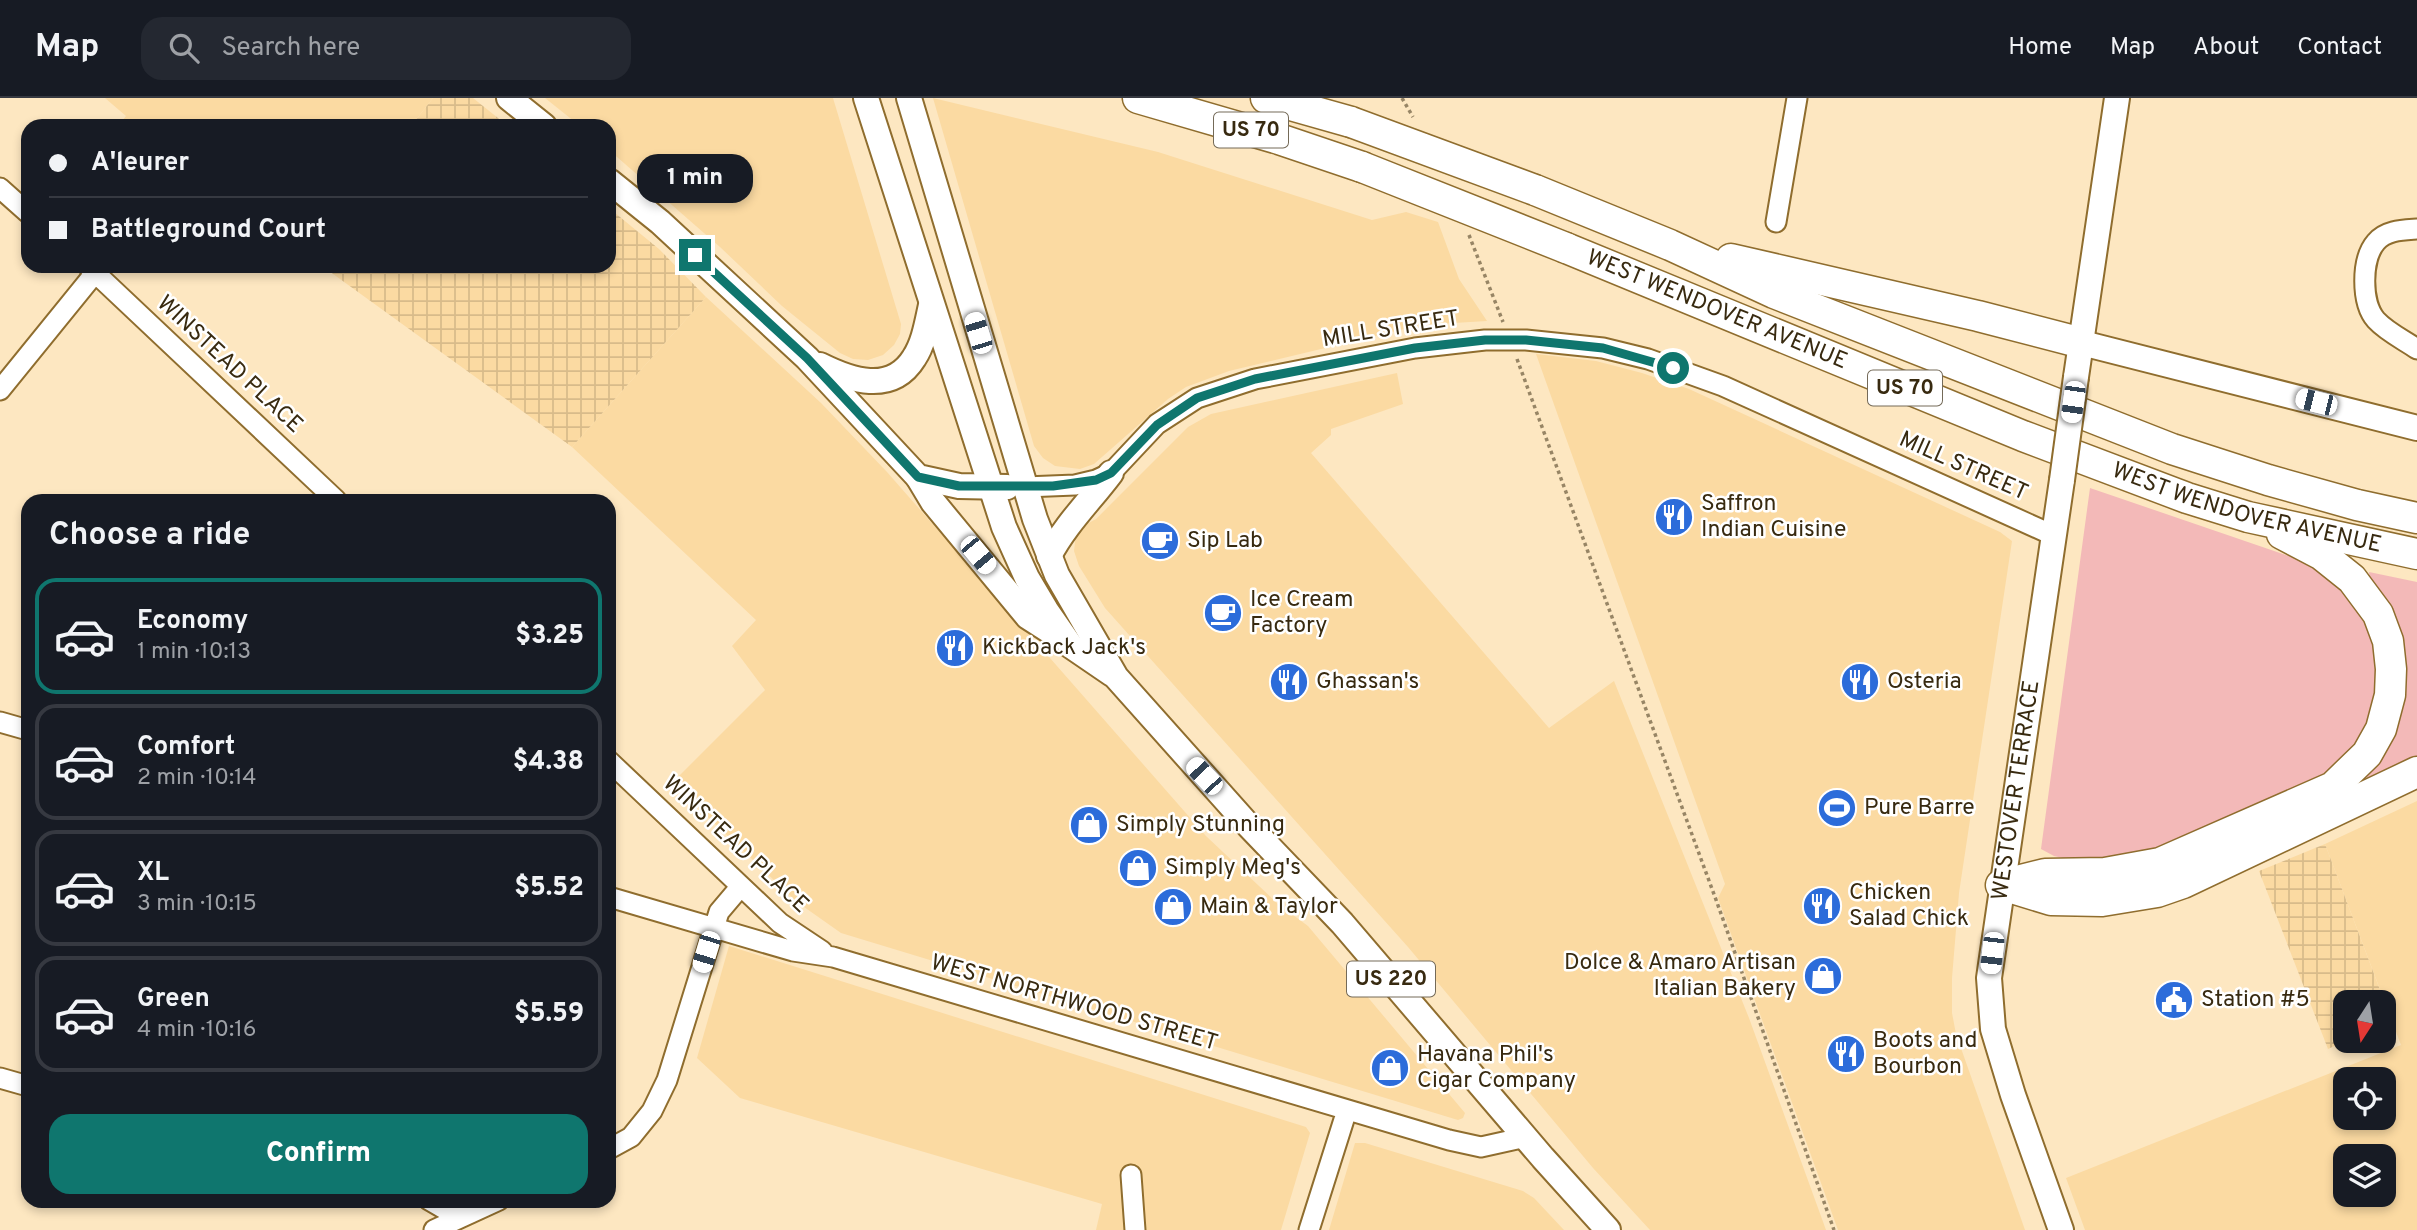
<!DOCTYPE html>
<meta charset="utf-8">
<style>
:root{--surface:#171b24;--page:#242831;--text:#f1f3f6;--muted:#9ea1a6;--line:#363941;--accent:#0f766e}
body{margin:0;font-family:Overpass,sans-serif;background:var(--page);color:var(--text);height:100vh;display:flex;flex-direction:column;font-size:26px;white-space:nowrap}
*{box-sizing:border-box;margin:0}
p{font-size:23px;color:var(--muted)}
.icon{flex:none;width:38px;height:38px;fill:none;stroke:currentColor;stroke-width:2;stroke-linecap:round;stroke-linejoin:round}
.map{position:relative;flex:1;overflow:hidden}
.details{position:absolute;left:21px;top:396px;width:595px;height:714px;display:flex;flex-direction:column;background:var(--surface);border-radius:21px;box-shadow:0 4px 10px #0003}
.details>*{flex:none}
.hud{position:absolute;left:21px;top:21px;width:595px;height:154px;border-radius:21px;box-shadow:0 4px 10px #0003;display:grid;align-content:center;height:154px;padding:0 28px;background:var(--surface)}
.needle{width:46px;rotate:192deg}
.tools{position:absolute;left:2333px;top:892px;display:grid;gap:14px}
.tools a{display:grid;place-items:center;width:63px;height:63px;border-radius:14px;background:var(--surface);box-shadow:0 4px 10px #0003;font-size:35px}
.end{position:absolute;width:32px;height:32px;margin:-16px;border:9px solid #0f766e;background:#fff;box-shadow:0 0 0 4px #fff}
.from{border-radius:50%}
.bubble{position:absolute;height:49px;border-radius:21px;background:var(--surface);box-shadow:0 4px 10px #0003;font-size:23px;font-weight:800;line-height:49px;text-align:center}
.car{position:absolute;width:21px;height:42px;margin:-21px -10px;border-radius:9px;box-shadow:0 0 5px 2px #0007;background:linear-gradient(#fff 24%,#345 0 40%,#fff 0 76%,#345 0 86%,#fff 0)}
.hud b{display:flex;align-items:center;gap:24px;height:66px;font-size:26px}
.hud b+b{border-top:2px solid var(--line)}
.hud i{width:18px;height:18px;background:var(--text)}
ul{padding:0;list-style:none}
li{display:flex;align-items:center;gap:21px;height:116px;margin:0 14px 10px;padding:0 14px;border:4px solid var(--line);border-radius:21px}
li div{flex:1}
li b{display:block;font-size:26px}
li em{font-style:normal;font-weight:800}
li.current{border-color:var(--accent)}
li>.icon{width:63px;height:63px;stroke-width:1.5}
h2{padding:0 28px;font-size:32px;line-height:84px}
.cta{display:flex;gap:14px;margin-top:auto;padding:14px 28px}
.cta a{flex:1;height:80px;border-radius:21px;background:var(--accent);color:#fff;font-size:28px;font-weight:800;line-height:80px;text-align:center}
header{display:flex;align-items:center;gap:42px;box-sizing:border-box;height:98px;padding:0 35px;background:var(--surface);border-bottom:2px solid var(--line)}
header strong{font-size:33px}
nav{display:flex;gap:38px;margin-inline-start:auto;font-size:24px}
.search{width:490px;height:63px;background:var(--page);display:flex;align-items:center;gap:18px;box-sizing:border-box;padding:0 24px;border-radius:21px;color:var(--muted);font-size:26px}
.map>svg:first-child{display:block}
.built{fill:#fbdaa2;fill-rule:evenodd}
.industrial{fill:url(#industrial-grid)}
.green{fill:#f3b9b8}
.lines{fill:none;stroke-linecap:round;stroke-linejoin:round}
.minor-casing{stroke:#8f6d2e;stroke-width:23}
.major-casing{stroke:#8f6d2e;stroke-width:28}
.highway-casing{stroke:#8f6d2e;stroke-width:33}
.path{stroke:#978565;stroke-width:3.5;stroke-dasharray:3.5 3.5;stroke-linecap:butt}
.minor{stroke:#fff;stroke-width:19}
.major{stroke:#fff;stroke-width:24}
.highway{stroke:#fff;stroke-width:30}
.major-bridge-casing{stroke:#8f6d2e;stroke-width:28;stroke-linecap:butt}
.highway-bridge-casing{stroke:#8f6d2e;stroke-width:33;stroke-linecap:butt}
.major-bridge{stroke:#fff;stroke-width:24}
.highway-bridge{stroke:#fff;stroke-width:30}
.route{stroke:#0f766e;stroke-width:9}
.labels{text-anchor:middle;dominant-baseline:central;stroke-width:5;stroke-linejoin:round;paint-order:stroke}
.shield{fill:#fff;stroke:#746a58;stroke-width:2}
.shield-label{font-size:21px;font-weight:bold;fill:#382a10}
.street-label{font-size:23px;fill:#382a10;stroke:#fff}
.poi-label{font-size:23px;fill:#382a10;stroke:#fff;text-anchor:start}
</style>
<header>
<strong>Map</strong>
<div class="search"><svg class="icon" aria-label="search" viewBox="0 0 24 24"><circle cx="10" cy="10" r="6"/><path d="M15 15l6 6"/></svg>Search here</div>
<nav><a>Home</a><a>Map</a><a>About</a><a>Contact</a></nav>
</header>
<div class="map">
<svg width="2417" height="1132" viewBox="0 0 2417 1132">
<defs>
<pattern id="industrial-grid" width="8" height="8" patternUnits="userSpaceOnUse" patternTransform="scale(1.75)"><rect width="8" height="8" fill="#fbdaa2"/><path d="M0 4h8M4 0v8" fill="none" stroke="#d8bb8a"/></pattern>
</defs>
<rect width="100%" height="100%" fill="#fde7c1"/>
<path class="built" d="M105 0H433L411 28H118L126 18Z
M545 0H833L901 226 900 236 894 247 883 257 868 262 853 261 840 255 782 208 720 149 609 52V28H580Z
M933 0 1158 54 1372 122 1406 114 1438 124 1459 181 1487 223 1421 227 1229 273 1186 289 1168 301 1094 366 1080 371 1055 368 1043 360 1034 348Z
M706 199 821 305 887 374 1206 738 1278 806 1308 828 1465 1015 1463 1020 1458 1022 841 835 797 804 672 685 765 592 732 548 756 522 572 349Z
M1536 256 1596 263 1642 275 1689 291 2000 434 2012 443 1959 795 1952 880V915L1956 936 2025 1132H1838L1718 800 1725 786Z
M1397 275 1403 306 1331 331V337L1311 355 1549 630 1614 583 1749 920 1826 1132H1650L1593 1070 1408 849 1105 510 1079 468 1074 453 1076 436 1081 429 1096 421 1188 329 1211 316Z
M2417 703V1132H2085L2066 1080 2401 947 2325 746ZM2345 982H2384V1020H2345ZM2345 1059H2384V1097H2345Z
M729 848 1306 1029 1310 1035 1281 1132H1096L1102 1106 740 1000 697 960Z
M1355 1045H1365L1523 1093 1534 1100 1564 1132H1329Z"/>
<path class="industrial" d="M433 0H473L508 28H411Z
M609 110 659 151 706 199 572 349 322 168H609Z
M2325 746 2391 921 2384 924V905H2345V943L2328 951 2259 773Z"/>
<path class="green" d="M2090 390 2292 459 2323 475 2348 497 2365 520 2376 549 2380 581 2376 612 2362 640 2322 682 2140 757 2067 761 2054 758 2041 751Z
M2369 474 2417 484V664L2348 697 2385 649Z"/>
<g class="lines">
<g class="minor-casing">
<path id="minor" d="M0 90 28 115
M1776 124 1797 0
M2417 131C2403 132 2386 132 2376 144 2361 161 2361 205 2376 222 2387 234 2404 242 2417 251
M88 168 336 402
M0 292 95 175
M1025 389 1075 387 1096 382 1111 375 1157 326 1197 300 1255 281 1415 250 1485 242H1526L1603 250 1648 261 1723 288 2055 438
M0 624 28 632
M609 663 780 825 822 853
M609 799 793 853 833 859 1449 1042 1481 1049 1526 1039
M0 980 28 988
M609 1051 631 1039 652 1013 667 982 719 814 741 788
M1131 1077 1135 1132
M429 1102 460 1120
M434 1132 499 1102
M1309 1132 1347 1012"/>
</g>
<g class="major-casing">
<g id="major">
<path d="M509 0 544 28"/>
<path d="M866 0 1004 429 1027 480 1046 512 1071 548 1112 576"/>
<path d="M909 0 1035 421 1057 477 1116 579 1249 728 1342 825 1543 1060 1608 1132"/>
<path d="M609 83 660 124 807 260 918 379 959 388 1007 389"/>
<path d="M2082 245 2417 330"/>
<path d="M820 267C850 282 891 297 914 260 924 245 927 225 931 207"/>
<path d="M2076 279 2117 0"/>
<path d="M918 379 933 404 1028 519 1056 537"/>
<path d="M1049 458C1065 427 1090 403 1111 375"/>
<path id="s1" d="M2061 1132 2013 997 1993 931 1989 880 2062 382"/>
</g>
</g>
<g class="highway-casing">
<g id="highway">
<path d="M1138 0 1279 41 1362 69"/>
<path d="M1266 0 1351 24"/>
<path d="M1535 92 1670 147 1774 195 2172 351 2268 382 2357 407 2417 420"/>
<path id="s2" d="M1566 150 2023 338 2187 400 2248 419 2417 456"/>
<path d="M1731 161 1978 218 2082 245"/>
<path d="M2001 787 2045 776 2105 775 2160 765 2333 689 2367 656 2381 631 2390 597 2391 571 2388 543 2378 516 2352 481 2322 457 2282 436"/>
<path d="M2002 787 2051 802 2102 803 2157 794 2183 785 2417 674"/>
</g>
</g>
<path class="path" d="M1402 0 1413 19
M1469 137 1503 224
M1517 261 1715 799 1834 1132"/>
<use href="#minor" class="minor"/>
<use href="#major" class="major"/>
<use href="#highway" class="highway"/>
<g class="major-bridge-casing">
<path id="major-bridge" d="M2062 382 2076 279"/>
</g>
<g class="highway-bridge-casing">
<path id="highway-bridge" d="M1351 24 1535 92
M1362 69 1566 150"/>
</g>
<use href="#major-bridge" class="major-bridge"/>
<use href="#highway-bridge" class="highway-bridge"/>
</g>
<g class="lines">
<path class="route" d="M695 157 807 260 918 379 959 388H1053L1096 382 1111 375 1157 327 1197 300 1255 281 1415 250 1485 242H1526L1603 250 1673 270"/>
</g>
<defs>
<g id="restaurant-disc" transform="scale(2.0125)"><circle r="9.5" fill="#2c6cda" stroke="#fff"/><path d="M-5-6h1v4h1v-4h1v4h1v-4h1v5L-1.5 .5V6h-2V.5L-5-1ZM5-6V6H3V1.5H1.5Q1.5-4 5-6Z" fill="#fff"/></g>
<g id="cafe-disc" transform="scale(2.0125)"><circle r="9.5" fill="#2c6cda" stroke="#fff"/><path d="M-5.5-4.5H6V0H3Q3 3.5 0 3.5H-2.5Q-5.5 3.5-5.5 0ZM3-3.2v2h1.7v-2ZM-6 4.5H4V6H-6Z" fill="#fff"/></g>
<g id="stadium-disc" transform="scale(2.0125)"><circle r="9.5" fill="#2c6cda" stroke="#fff"/><path d="M0-5a6.5 5 0 1 0 0 10a6.5 5 0 1 0 0-10ZM-3.5-1.8h7v3.6h-7Z" fill="#fff"/></g>
<g id="shop-disc" transform="scale(2.0125)"><circle r="9.5" fill="#2c6cda" stroke="#fff"/><path d="M-5-2.5h2.3a2.7 3.5 0 0 1 5.4 0H5L5.5 6h-11ZM-1.5-2.5h3a1.5 2.3 0 0 0-3 0Z" fill="#fff"/></g>
<g id="civic-disc" transform="scale(2.0125)"><circle r="9.5" fill="#2c6cda" stroke="#fff"/><path d="M-.6-6.5H3V-4.5H.6V-3L4-1V1h2V6H-6V1h2V-1L-.6-3ZM-1.2 2.5V6h2.4V2.5Z" fill="#fff"/></g>
</defs>
<g fill-rule="evenodd">
<use href="#restaurant-disc" x="1674" y="419"/>
<use href="#cafe-disc" x="1160" y="443"/>
<use href="#cafe-disc" x="1223" y="515"/>
<use href="#restaurant-disc" x="955" y="550"/>
<use href="#restaurant-disc" x="1289" y="584"/>
<use href="#restaurant-disc" x="1860" y="584"/>
<use href="#stadium-disc" x="1837" y="710"/>
<use href="#shop-disc" x="1089" y="727"/>
<use href="#shop-disc" x="1138" y="770"/>
<use href="#restaurant-disc" x="1822" y="808"/>
<use href="#shop-disc" x="1173" y="809"/>
<use href="#shop-disc" x="1823" y="878"/>
<use href="#civic-disc" x="2174" y="902"/>
<use href="#restaurant-disc" x="1846" y="956"/>
<use href="#shop-disc" x="1390" y="970"/>
</g>
<g class="labels">
<g class="shield">
<rect x="1214" y="14.5" width="74" height="35" rx="5"/>
<rect x="1868" y="272.5" width="74" height="35" rx="5"/>
<rect x="1347" y="863.5" width="88" height="35" rx="5"/>
</g>
<g class="shield-label">
<text x="1251" y="32">US 70</text>
<text x="1905" y="290">US 70</text>
<text x="1391" y="881">US 220</text>
</g>
<g class="street-label">
<text stroke="none"><textPath href="#s2" startOffset="163">WEST WENDOVER AVENUE</textPath></text>
<text transform="translate(1391 232) rotate(-9)">MILL STREET</text>
<text transform="translate(229 267) rotate(43)">WINSTEAD PLACE</text>
<text transform="translate(1963 369) rotate(24)">MILL STREET</text>
<text stroke="none"><textPath href="#s2" startOffset="730">WEST WENDOVER AVENUE</textPath></text>
<text stroke="none"><textPath href="#s1" startOffset="453">WESTOVER TERRACE</textPath></text>
<text transform="translate(735 747) rotate(43)">WINSTEAD PLACE</text>
<text transform="translate(1074 906) rotate(16)">WEST NORTHWOOD STREET</text>
</g>
<g class="poi-label">
<text x="1701" y="406">Saffron<tspan x="1701" dy="26">Indian Cuisine</tspan></text>
<text x="1187" y="443">Sip Lab</text>
<text x="1250" y="502">Ice Cream<tspan x="1250" dy="26">Factory</tspan></text>
<text x="982" y="550">Kickback Jack's</text>
<text x="1316" y="584">Ghassan's</text>
<text x="1887" y="584">Osteria</text>
<text x="1864" y="710">Pure Barre</text>
<text x="1116" y="727">Simply Stunning</text>
<text x="1165" y="770">Simply Meg's</text>
<text x="1849" y="795">Chicken<tspan x="1849" dy="26">Salad Chick</tspan></text>
<text x="1200" y="809">Main &amp; Taylor</text>
<text x="1796" y="865" text-anchor="end">Dolce &amp; Amaro Artisan<tspan x="1796" dy="26">Italian Bakery</tspan></text>
<text x="2201" y="902">Station #5</text>
<text x="1873" y="943">Boots and<tspan x="1873" dy="26">Bourbon</tspan></text>
<text x="1417" y="957">Havana Phil's<tspan x="1417" dy="26">Cigar Company</tspan></text>
</g>
</g>
</svg>
<div class="tools">
<a><svg class="needle" viewBox="-14 -14 28 28"><path d="M0-13l5 13h-10z" fill="#e53935"/><path d="M0 13l5-13h-10z" fill="#9ea1a6"/></svg></a>
<a><svg class="icon" aria-label="locate" viewBox="0 0 24 24"><circle cx="12" cy="12" r="6"/><path d="M12 2v4M12 18v4M2 12h4M18 12h4"/></svg></a>
<a><svg class="icon" aria-label="layers" viewBox="0 0 24 24"><path d="M12 4l9 5-9 5-9-5zM3 14l9 5 9-5"/></svg></a>
</div>
<i class="end from" style="left:1673px;top:270px"></i>
<i class="end" style="left:695px;top:157px"></i>
<div class="bubble" style="left:637px;top:56px;width:116px">1 min</div>
<i class="car" style="left:978px;top:235px;rotate:343deg"></i>
<i class="car" style="left:2073px;top:304px;rotate:188deg"></i>
<i class="car" style="left:2316px;top:304px;rotate:284deg"></i>
<i class="car" style="left:978px;top:457px;rotate:140deg"></i>
<i class="car" style="left:1204px;top:678px;rotate:317deg"></i>
<i class="car" style="left:706px;top:854px;rotate:197deg"></i>
<i class="car" style="left:1992px;top:855px;rotate:187deg"></i>
<div class="hud">
<b><i class="from"></i>A'leurer</b>
<b><i></i>Battleground Court</b>
</div>
<section class="details">
<h2>Choose a ride</h2>
<ul>
<li class="current"><svg class="icon" aria-label="car" viewBox="0 0 24 24"><path d="M5 17H2v-5l4-1 3-4h7l3 4 3 1v5h-3M9 17h6M6 11h13"/><circle cx="7" cy="17" r="2"/><circle cx="17" cy="17" r="2"/></svg><div><b>Economy</b><p>1 min · 10:13</p></div><em>$3.25</em></li>
<li><svg class="icon" aria-label="car" viewBox="0 0 24 24"><path d="M5 17H2v-5l4-1 3-4h7l3 4 3 1v5h-3M9 17h6M6 11h13"/><circle cx="7" cy="17" r="2"/><circle cx="17" cy="17" r="2"/></svg><div><b>Comfort</b><p>2 min · 10:14</p></div><em>$4.38</em></li>
<li><svg class="icon" aria-label="car" viewBox="0 0 24 24"><path d="M5 17H2v-5l4-1 3-4h7l3 4 3 1v5h-3M9 17h6M6 11h13"/><circle cx="7" cy="17" r="2"/><circle cx="17" cy="17" r="2"/></svg><div><b>XL</b><p>3 min · 10:15</p></div><em>$5.52</em></li>
<li><svg class="icon" aria-label="car" viewBox="0 0 24 24"><path d="M5 17H2v-5l4-1 3-4h7l3 4 3 1v5h-3M9 17h6M6 11h13"/><circle cx="7" cy="17" r="2"/><circle cx="17" cy="17" r="2"/></svg><div><b>Green</b><p>4 min · 10:16</p></div><em>$5.59</em></li>
</ul>
<div class="cta"><a>Confirm</a></div>
</section>
</div>
